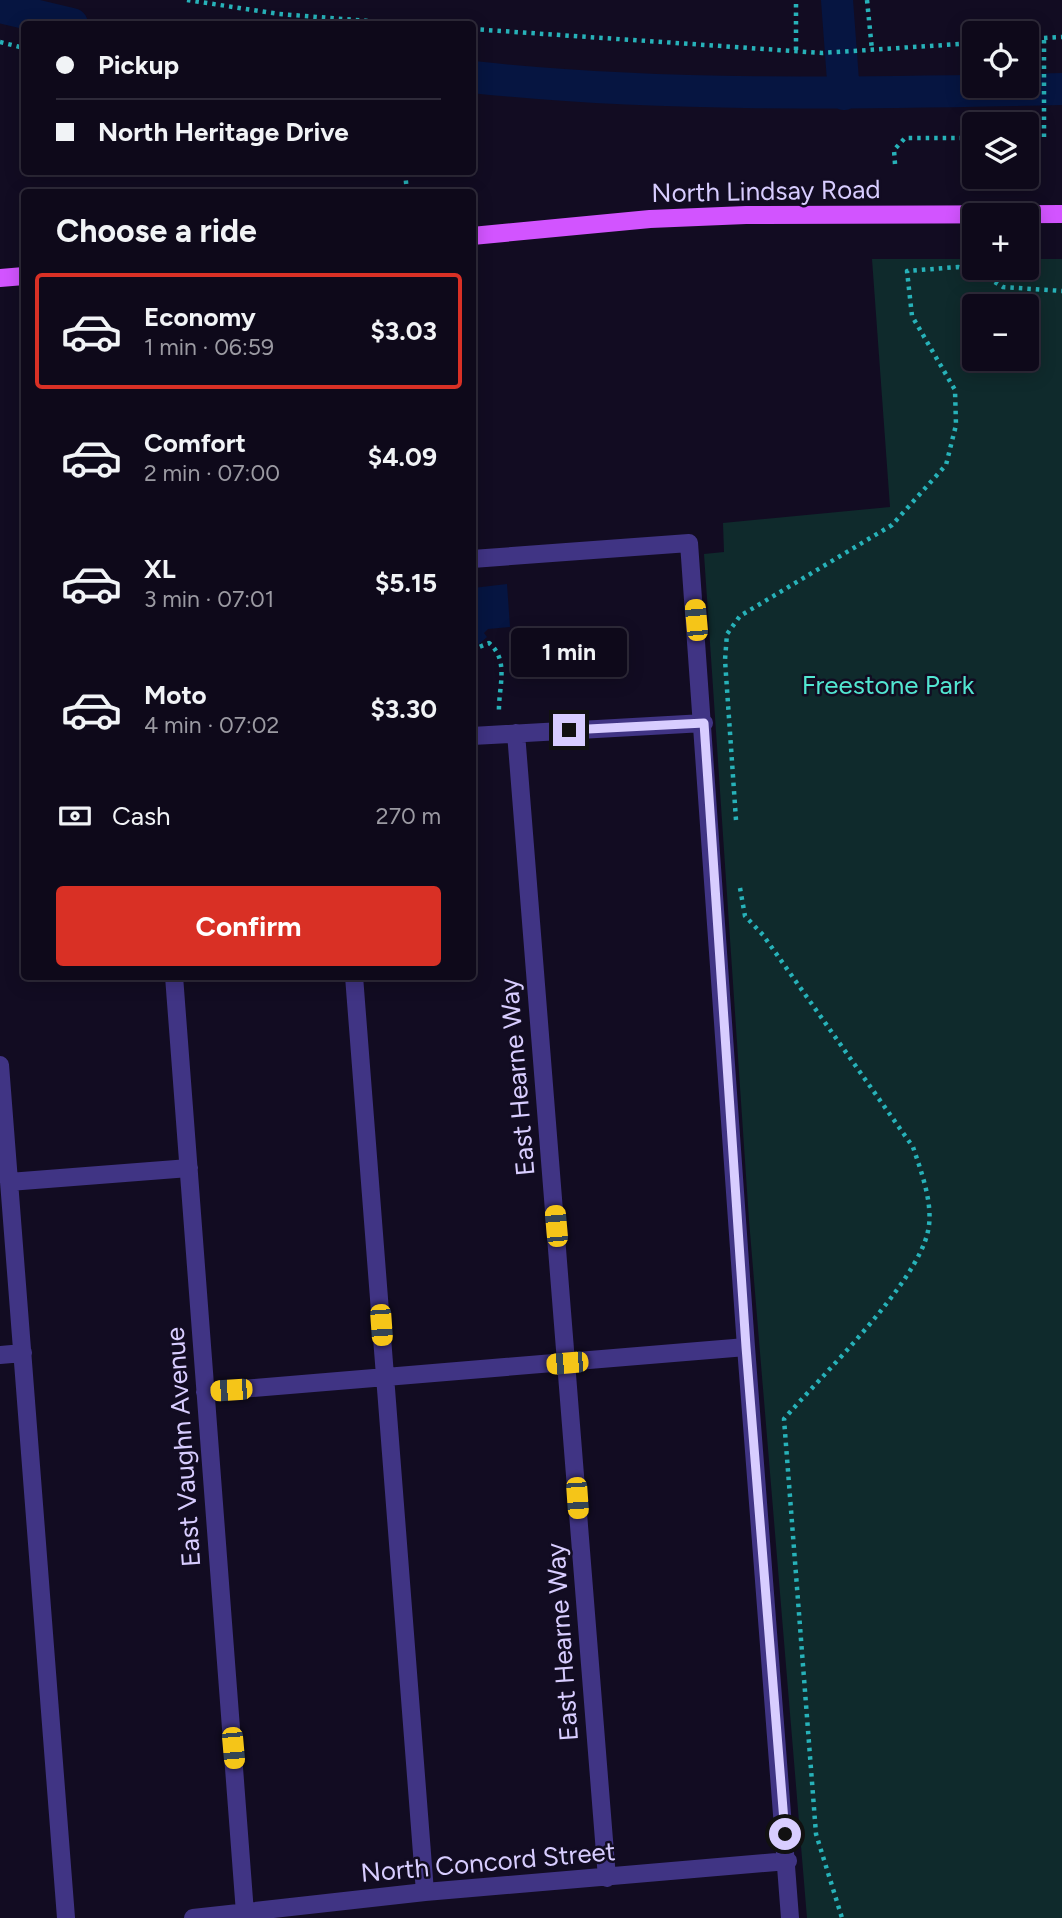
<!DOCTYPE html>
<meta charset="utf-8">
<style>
:root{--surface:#0e091a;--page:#1c1727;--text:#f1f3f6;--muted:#9b9aa2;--line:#2e2a39;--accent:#d93025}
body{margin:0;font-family:Figtree,sans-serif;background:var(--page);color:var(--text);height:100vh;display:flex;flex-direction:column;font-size:26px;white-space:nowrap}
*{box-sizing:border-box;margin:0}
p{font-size:23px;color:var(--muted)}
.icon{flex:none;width:38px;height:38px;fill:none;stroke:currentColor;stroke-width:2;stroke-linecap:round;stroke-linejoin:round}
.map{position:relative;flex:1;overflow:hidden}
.sheet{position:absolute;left:21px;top:189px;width:455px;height:791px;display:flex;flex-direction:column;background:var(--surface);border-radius:7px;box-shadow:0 4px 18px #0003,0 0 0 2px var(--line)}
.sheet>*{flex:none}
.guide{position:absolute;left:21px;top:21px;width:455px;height:154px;border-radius:7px;box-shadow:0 4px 18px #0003,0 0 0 2px var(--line);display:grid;align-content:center;height:154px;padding:0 35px;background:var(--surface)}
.fabs{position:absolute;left:962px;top:21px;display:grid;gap:14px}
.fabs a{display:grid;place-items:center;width:77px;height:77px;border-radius:7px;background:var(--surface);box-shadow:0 4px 18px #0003,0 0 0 2px var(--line);font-size:35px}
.end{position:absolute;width:32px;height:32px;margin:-16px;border:9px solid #d8cdff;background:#111;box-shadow:0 0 0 4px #111}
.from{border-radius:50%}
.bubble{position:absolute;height:49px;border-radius:7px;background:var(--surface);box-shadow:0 4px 18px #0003,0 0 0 2px var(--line);font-size:23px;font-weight:700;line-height:49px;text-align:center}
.car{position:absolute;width:21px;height:42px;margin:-21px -10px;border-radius:9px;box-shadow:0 0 5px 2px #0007;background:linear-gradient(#f5c518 24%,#345 0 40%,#f5c518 0 76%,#345 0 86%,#f5c518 0)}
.guide b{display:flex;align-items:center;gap:24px;height:66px;font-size:26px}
.guide b+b{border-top:2px solid var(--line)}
.guide i{width:18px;height:18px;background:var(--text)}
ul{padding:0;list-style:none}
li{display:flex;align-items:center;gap:21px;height:116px;margin:0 14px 10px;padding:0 21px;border:4px solid transparent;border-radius:7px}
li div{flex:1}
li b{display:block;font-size:26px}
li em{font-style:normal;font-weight:700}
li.selected{border-color:var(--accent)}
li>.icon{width:63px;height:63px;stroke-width:1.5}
h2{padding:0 35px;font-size:32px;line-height:84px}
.pay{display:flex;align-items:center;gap:18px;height:77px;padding:0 35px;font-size:26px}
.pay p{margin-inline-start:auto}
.action{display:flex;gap:14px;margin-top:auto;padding:14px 35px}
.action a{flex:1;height:80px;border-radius:7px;background:var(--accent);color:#fff;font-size:28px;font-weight:700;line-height:80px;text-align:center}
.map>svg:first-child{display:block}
.green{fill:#0f2a2c;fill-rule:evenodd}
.water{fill:#061541}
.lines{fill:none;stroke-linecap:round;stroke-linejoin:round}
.canal{stroke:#061541;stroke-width:32}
.path{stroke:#27b2b9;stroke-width:4.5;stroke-dasharray:3.5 5;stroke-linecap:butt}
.minor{stroke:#403484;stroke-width:18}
.major{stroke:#d254ff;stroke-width:18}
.route{stroke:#d8cdff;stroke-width:9}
.labels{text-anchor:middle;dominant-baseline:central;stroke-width:5;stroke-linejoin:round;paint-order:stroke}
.street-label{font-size:26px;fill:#d8cdff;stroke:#120c22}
.park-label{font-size:26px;fill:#52e6d1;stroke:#120c22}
</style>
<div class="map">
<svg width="1062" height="1918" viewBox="0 0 1062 1918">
<rect width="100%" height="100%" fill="#120c22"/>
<path class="green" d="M872 259H975V268H1027V259H1062V1918H807L749 1220 704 554 724 552 723 523 890 507ZM975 306H1027V359H975Z"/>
<path class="water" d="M507 584 510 627 488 629 484 633 487 637 479 644 473 641V588Z"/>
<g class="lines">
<path class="canal" d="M837 0 844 94
M0 7 72 24
M472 77C668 98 865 93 1062 89"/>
<path class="path" d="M187 0 279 14 408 24
M867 0 872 50
M472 29 822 53 975 43
M1027 39 1062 37
M0 42 24 48
M796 50V0
M1027 137H1044V38
M895 164 894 150 905 138H975
M405 172 407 192
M472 650 489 643C510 661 498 687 499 713
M736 820 725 660 727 634 740 616 892 525 946 465 956 425 955 390 912 316 907 271 958 267 976 271 1003 287 1062 291
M740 888 745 916 763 935 913 1147C921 1171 934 1205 928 1231 917 1284 822 1375 784 1419L816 1834 842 1918"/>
<path class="minor" d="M472 559 689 543 746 1347 790 1918
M516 733 607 1878
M472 736 704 723
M174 976 245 1913
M354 976 425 1892
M0 1065 66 1918
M9 1182 189 1168
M0 1355 23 1353
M205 1392 746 1347
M193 1918 425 1892 788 1861"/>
<path class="major" d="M472 236 650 219 746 215 1062 214
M0 278 24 276"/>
</g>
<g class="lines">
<path class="route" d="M569 730 704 723 746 1347 785 1834"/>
</g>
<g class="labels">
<g class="street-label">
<text transform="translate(766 191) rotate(-1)">North Lindsay Road</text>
<text transform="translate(517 1077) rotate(-95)">East Hearne Way</text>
<text transform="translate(183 1447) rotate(-94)">East Vaughn Avenue</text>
<text transform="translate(562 1642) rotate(-94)">East Hearne Way</text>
<text transform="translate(488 1862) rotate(-5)">North Concord Street</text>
</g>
<g class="park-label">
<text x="888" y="685">Freestone Park</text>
</g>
</g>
</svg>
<div class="fabs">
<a><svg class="icon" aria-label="locate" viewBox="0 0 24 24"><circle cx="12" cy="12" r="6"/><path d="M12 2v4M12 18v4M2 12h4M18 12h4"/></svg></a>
<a><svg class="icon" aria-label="layers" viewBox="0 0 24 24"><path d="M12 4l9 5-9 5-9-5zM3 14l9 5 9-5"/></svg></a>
<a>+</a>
<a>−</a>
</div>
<i class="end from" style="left:785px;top:1834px"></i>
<i class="end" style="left:569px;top:730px"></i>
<div class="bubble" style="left:511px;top:628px;width:116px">1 min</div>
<i class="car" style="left:696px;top:620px;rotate:355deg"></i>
<i class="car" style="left:556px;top:1226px;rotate:355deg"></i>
<i class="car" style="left:381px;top:1325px;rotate:176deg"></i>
<i class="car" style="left:567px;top:1363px;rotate:265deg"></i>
<i class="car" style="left:231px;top:1390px;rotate:266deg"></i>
<i class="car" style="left:577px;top:1498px;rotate:176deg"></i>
<i class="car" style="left:233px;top:1748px;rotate:175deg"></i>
<div class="guide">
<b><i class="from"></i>Pickup</b>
<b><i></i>North Heritage Drive</b>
</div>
<section class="sheet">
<h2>Choose a ride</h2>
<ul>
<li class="selected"><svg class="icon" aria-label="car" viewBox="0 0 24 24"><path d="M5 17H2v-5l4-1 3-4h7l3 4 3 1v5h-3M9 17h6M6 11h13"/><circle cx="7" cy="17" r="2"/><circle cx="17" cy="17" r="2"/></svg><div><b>Economy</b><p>1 min · 06:59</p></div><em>$3.03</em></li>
<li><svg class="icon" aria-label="car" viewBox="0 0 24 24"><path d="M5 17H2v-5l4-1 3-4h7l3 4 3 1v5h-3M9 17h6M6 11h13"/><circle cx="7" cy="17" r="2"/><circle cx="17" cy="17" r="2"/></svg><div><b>Comfort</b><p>2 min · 07:00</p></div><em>$4.09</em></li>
<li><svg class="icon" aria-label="car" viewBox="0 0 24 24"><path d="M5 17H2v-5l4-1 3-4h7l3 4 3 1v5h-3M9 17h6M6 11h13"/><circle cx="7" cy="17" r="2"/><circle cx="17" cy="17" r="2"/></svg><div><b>XL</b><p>3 min · 07:01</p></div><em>$5.15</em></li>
<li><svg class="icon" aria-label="car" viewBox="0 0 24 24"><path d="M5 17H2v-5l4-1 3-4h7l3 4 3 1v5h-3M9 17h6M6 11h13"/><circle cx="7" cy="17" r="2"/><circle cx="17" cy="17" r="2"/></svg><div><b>Moto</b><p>4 min · 07:02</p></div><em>$3.30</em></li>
</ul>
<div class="pay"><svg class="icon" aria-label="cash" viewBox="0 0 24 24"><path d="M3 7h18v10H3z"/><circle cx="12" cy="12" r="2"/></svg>Cash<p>270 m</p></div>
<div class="action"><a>Confirm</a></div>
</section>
</div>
